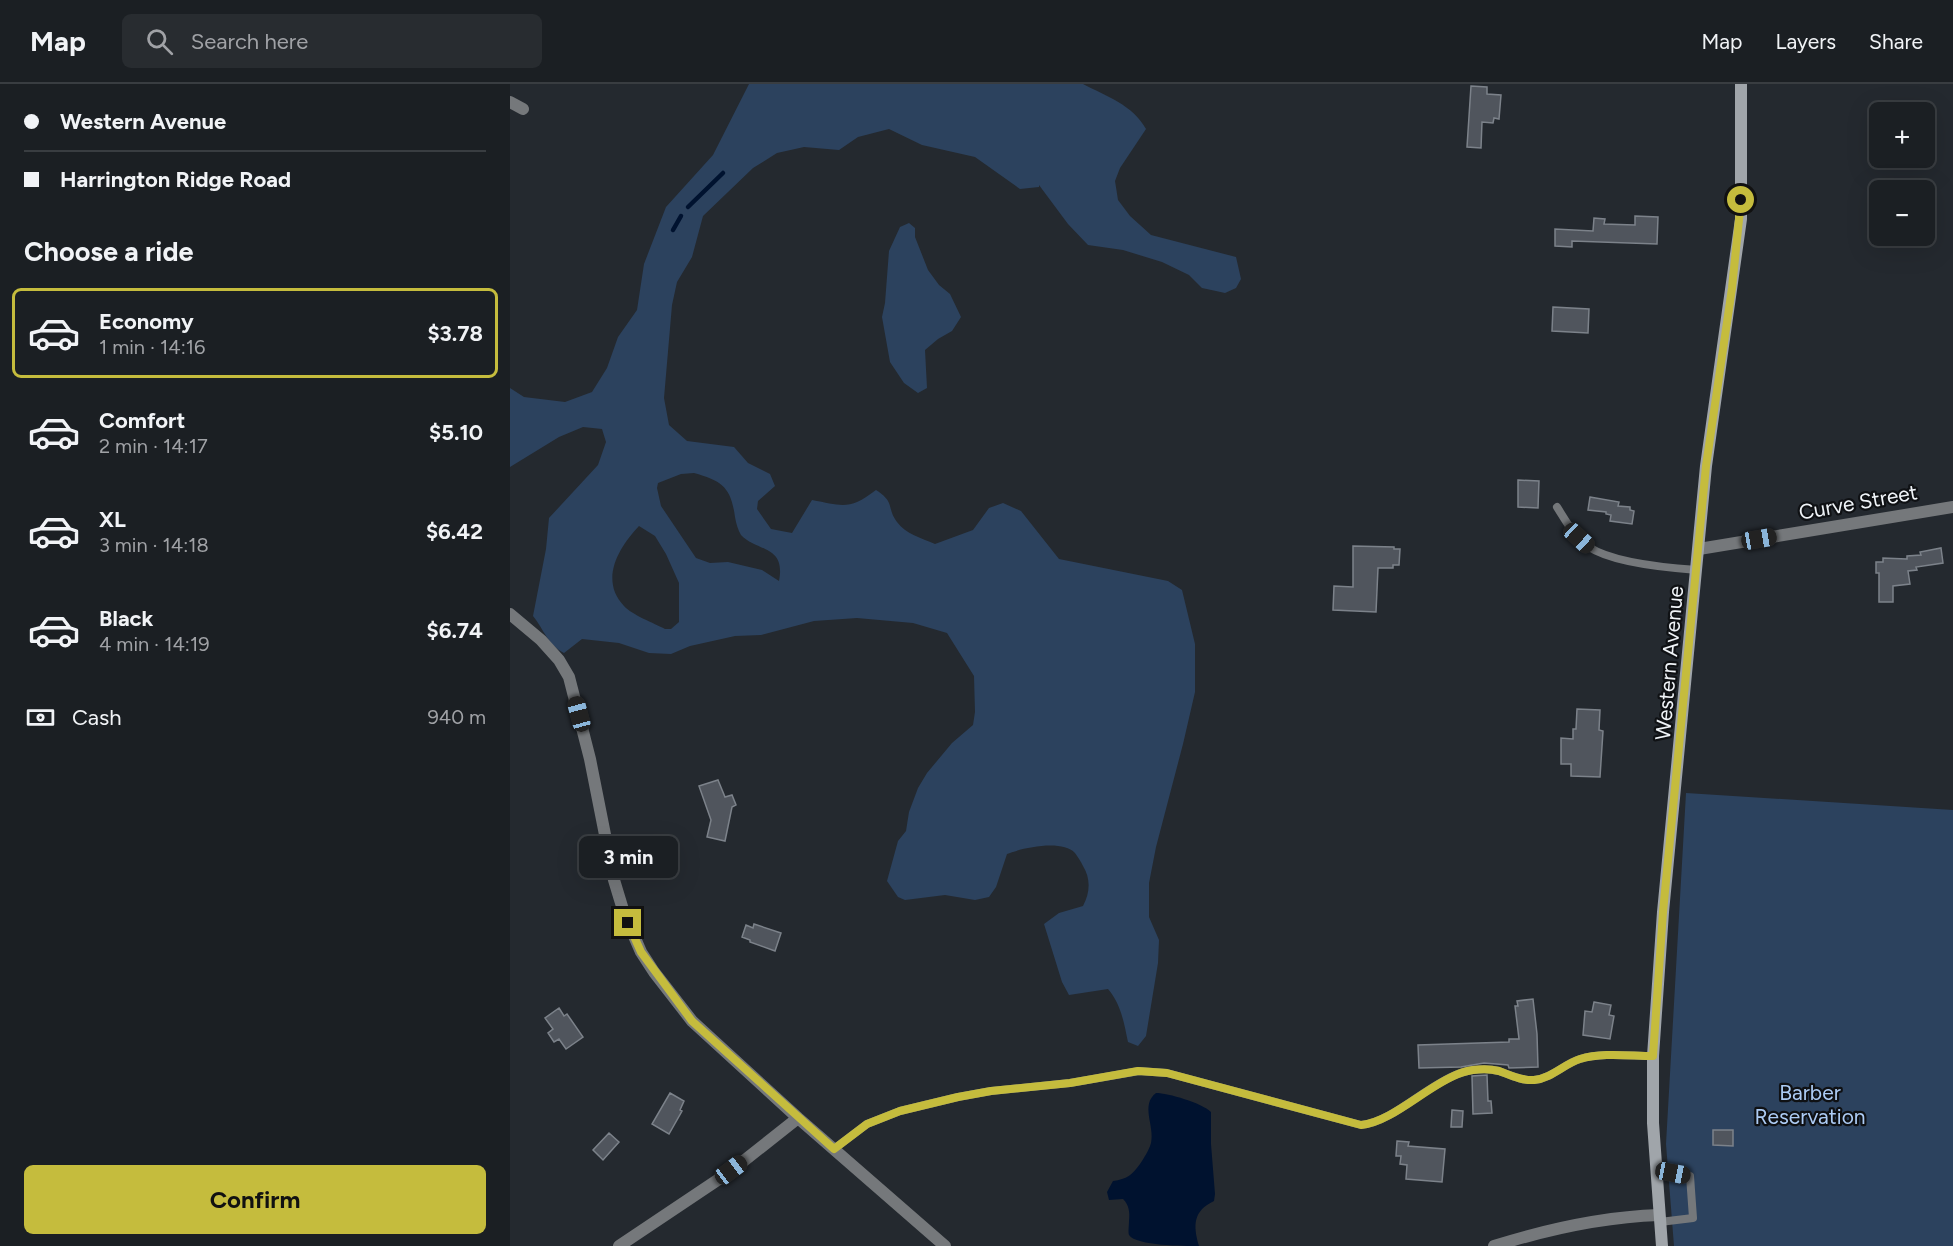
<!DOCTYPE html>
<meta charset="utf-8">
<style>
:root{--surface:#1b1f23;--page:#282c30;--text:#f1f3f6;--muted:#a0a2a6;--line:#393d41;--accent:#c5bc3d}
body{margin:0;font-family:Figtree,sans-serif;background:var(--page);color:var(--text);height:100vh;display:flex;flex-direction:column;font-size:22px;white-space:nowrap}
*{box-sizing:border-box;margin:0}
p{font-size:20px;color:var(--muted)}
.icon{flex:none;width:33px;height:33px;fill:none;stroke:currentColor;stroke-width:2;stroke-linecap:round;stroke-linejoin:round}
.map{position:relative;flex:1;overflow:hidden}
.drawer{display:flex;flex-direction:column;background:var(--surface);width:510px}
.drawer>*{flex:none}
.top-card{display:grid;align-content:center;height:132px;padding:0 24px;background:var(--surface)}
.buttons{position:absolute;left:1359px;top:18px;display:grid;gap:12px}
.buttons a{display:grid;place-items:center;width:66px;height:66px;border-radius:9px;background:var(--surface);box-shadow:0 6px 24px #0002,0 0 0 2px var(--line);font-size:30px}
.end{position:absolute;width:27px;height:27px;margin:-14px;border:8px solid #c5bc3d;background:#111;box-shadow:0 0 0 3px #111}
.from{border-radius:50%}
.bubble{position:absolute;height:42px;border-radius:9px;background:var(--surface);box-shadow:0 6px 24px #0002,0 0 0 2px var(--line);font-size:20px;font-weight:700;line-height:42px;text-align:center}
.car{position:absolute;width:18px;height:36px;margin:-18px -9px;border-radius:8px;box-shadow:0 0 4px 2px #0007;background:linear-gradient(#222 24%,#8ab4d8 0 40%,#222 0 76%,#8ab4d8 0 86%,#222 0)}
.top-card b{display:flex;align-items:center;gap:21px;height:57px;font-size:22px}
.top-card b+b{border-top:2px solid var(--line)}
.top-card i{width:15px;height:15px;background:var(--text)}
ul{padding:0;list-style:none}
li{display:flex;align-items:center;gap:18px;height:90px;margin:0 12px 9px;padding:0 12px;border:3px solid transparent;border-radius:9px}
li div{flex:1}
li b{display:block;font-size:22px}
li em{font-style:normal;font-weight:700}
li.on{border-color:var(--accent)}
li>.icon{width:54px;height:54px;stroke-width:1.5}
h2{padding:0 24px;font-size:27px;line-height:72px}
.pay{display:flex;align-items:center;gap:15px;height:66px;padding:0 24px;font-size:22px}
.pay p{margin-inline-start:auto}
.button{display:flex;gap:12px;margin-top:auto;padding:12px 24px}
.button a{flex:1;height:69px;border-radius:9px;background:var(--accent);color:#111;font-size:24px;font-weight:700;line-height:69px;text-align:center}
header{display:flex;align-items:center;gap:36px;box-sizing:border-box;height:84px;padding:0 30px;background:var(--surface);border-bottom:2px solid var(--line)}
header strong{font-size:28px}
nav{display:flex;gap:33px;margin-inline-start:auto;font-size:21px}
.search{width:420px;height:54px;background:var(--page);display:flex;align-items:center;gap:15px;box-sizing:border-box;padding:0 21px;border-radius:9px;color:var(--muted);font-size:22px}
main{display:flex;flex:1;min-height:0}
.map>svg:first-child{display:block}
.green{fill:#2c425e;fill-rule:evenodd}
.water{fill:#00122f}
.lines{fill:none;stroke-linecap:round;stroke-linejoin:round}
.stream{stroke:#00122f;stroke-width:4.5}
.building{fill:#50555d;stroke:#7c828a;stroke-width:1.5}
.lane{stroke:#75787b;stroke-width:8}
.street{stroke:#75787b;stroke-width:12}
.secondary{stroke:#a0a5aa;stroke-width:12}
.route{stroke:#c5bc3d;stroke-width:8}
.labels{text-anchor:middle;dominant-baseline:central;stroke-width:4.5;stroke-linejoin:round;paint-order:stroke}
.street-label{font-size:21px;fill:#f0f4f8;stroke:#0f1114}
.park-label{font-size:21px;fill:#adccf5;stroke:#0f1114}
</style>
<header>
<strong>Map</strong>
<div class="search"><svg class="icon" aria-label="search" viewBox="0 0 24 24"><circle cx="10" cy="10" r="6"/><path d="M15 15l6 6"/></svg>Search here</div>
<nav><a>Map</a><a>Layers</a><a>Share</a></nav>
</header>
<main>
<section class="drawer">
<div class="top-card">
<b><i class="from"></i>Western Avenue</b>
<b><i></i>Harrington Ridge Road</b>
</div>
<h2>Choose a ride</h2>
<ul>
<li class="on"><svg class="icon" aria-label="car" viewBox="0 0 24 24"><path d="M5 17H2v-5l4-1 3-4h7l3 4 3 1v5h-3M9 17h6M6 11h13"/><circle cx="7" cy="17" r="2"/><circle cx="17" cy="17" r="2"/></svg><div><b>Economy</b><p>1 min · 14:16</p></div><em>$3.78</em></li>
<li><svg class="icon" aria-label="car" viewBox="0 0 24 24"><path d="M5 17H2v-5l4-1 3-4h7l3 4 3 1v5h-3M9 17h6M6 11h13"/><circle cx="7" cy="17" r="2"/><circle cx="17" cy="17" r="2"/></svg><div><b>Comfort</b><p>2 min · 14:17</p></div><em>$5.10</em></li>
<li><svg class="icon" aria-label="car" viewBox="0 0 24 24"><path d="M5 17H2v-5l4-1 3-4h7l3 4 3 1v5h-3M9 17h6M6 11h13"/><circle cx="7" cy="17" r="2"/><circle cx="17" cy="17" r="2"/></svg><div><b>XL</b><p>3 min · 14:18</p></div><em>$6.42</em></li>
<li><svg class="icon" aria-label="car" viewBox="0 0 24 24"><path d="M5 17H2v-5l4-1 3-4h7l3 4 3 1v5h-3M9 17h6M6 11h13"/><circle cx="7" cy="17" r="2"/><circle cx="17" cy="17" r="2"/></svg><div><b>Black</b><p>4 min · 14:19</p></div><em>$6.74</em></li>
</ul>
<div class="pay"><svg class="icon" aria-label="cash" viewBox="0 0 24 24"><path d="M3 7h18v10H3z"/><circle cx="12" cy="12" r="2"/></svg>Cash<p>940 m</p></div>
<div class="button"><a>Confirm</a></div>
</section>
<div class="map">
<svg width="1443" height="1162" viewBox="0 0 1443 1162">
<rect width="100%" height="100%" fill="#24292f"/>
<path class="green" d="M239 0H573C596 12 623 21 636 45L610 84 605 97 608 116 620 132 641 151 726 173 731 195 726 204 715 209 706 207 692 204 679 191 652 178 613 166 578 161 558 140 529 101V103L510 105 465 73 412 61 379 45 348 53 329 66 294 63 267 69 243 84 193 132 182 173 167 198 162 221 154 314 159 341 177 357 224 363 238 379 260 390 265 402 248 417 247 425 261 445 282 449 302 416C333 422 340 426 366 406 386 419 376 423 387 438 396 450 411 454 425 460L463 446 479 424 493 419 511 427 549 475 658 497 672 506 685 560V608L673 660 646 763 639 799V833L649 856 648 879 636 952 628 962 618 958C614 939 611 920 598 905L559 911 552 898 534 840 549 829 573 822C580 809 581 795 573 782 571 778 568 773 565 769 552 755 512 764 497 770L486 803 479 813 465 816 435 811 395 816 388 813 377 797 388 757 396 747 399 728 408 704 417 689 442 659 463 641 465 628 464 592 437 549 403 539 347 534 304 537 251 551 225 552 180 562 161 570 139 569 109 559 72 555 54 569C37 560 35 547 23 532L36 465 39 434 88 381 96 358 92 345 73 343 49 353 0 383V304L14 313 55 318 82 308 97 284 108 253 127 226 134 180 156 123 203 71ZM184 389C212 397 221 403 225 433 226 439 228 446 231 451 247 468 276 461 269 497L252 486 218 478 200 479 186 474 151 422 147 404 148 399 171 390ZM129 442 145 452 156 470 169 499V538L161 545H155C144 539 122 531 114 522 89 496 109 463 129 442Z
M399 139 405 144V153L418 186 429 201 440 210 451 233 442 247 428 255 415 266 417 304 408 309 394 299 380 278 372 233 375 219 379 167 390 143Z
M1176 709 1443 726V1162H1164L1156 1060Z"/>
<path class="water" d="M646 1009C658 1009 692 1019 701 1028V1060L705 1110 704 1117C683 1127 683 1141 689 1162 675 1162 626 1162 619 1151 618 1148 619 1141 619 1137 620 1128 619 1121 613 1115L599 1116 597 1108 603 1097C617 1095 622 1091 630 1080 634 1074 639 1066 641 1059 645 1042 630 1021 646 1009Z"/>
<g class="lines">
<path class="stream" d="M178 123 213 89
M163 146 171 132"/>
</g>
<path class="building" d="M961 2 977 3V10L991 11 989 35 984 34 983 39 972 38 971 64 957 63Z
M1125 132 1148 133 1147 160 1062 157V163L1045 162V145L1083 147 1084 134 1095 135 1094 140 1125 141Z
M1043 223 1079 225 1078 249 1042 247Z
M1008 396 1029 397 1028 424 1008 423Z
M1080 413 1109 418 1108 422 1120 423V426L1124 427 1122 440 1100 437 1101 431 1096 430V428L1078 426Z
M843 462 884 463V465H890L889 481H883V484H868L866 528 823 526 824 502 843 503Z
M1431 464 1433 479 1406 483 1407 486 1398 487 1400 500 1383 502V518H1369V489H1366V478H1373V474L1397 475V472L1411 471 1410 468Z
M1067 625 1090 626 1089 646 1093 647 1090 693 1061 692V680H1051V654L1063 655V645H1066Z
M208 696 215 713 222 711 226 721 222 723 215 757 197 753 201 736 189 702Z
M244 840 271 849 265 867 240 858V856L232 853 236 841 243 844Z
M1023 915 1027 950 1028 983 999 984 998 981 974 979 951 983 909 984 908 961 999 958V955H1009L1005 922H1008L1007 917Z
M1084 918 1101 921 1099 931 1104 932 1100 955 1073 951 1075 927 1082 928Z
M49 924 54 932 57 930 73 953 56 965 49 955 44 958 38 949 43 945 35 934Z
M977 991 978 1017H981L982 1029 963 1030 962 992Z
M160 1009 174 1017 170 1026 172 1027 159 1050 142 1040Z
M942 1026 953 1027 952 1043H941Z
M1203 1046H1223V1062L1203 1061Z
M99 1049 109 1058 93 1076 83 1066Z
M887 1057 899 1058 898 1062 935 1065 932 1098 896 1095 897 1081 890 1080 891 1072H886Z"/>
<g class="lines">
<path class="lane" d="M1047 423C1056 437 1065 454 1079 463 1103 479 1159 484 1187 486
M324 1065 357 1040 390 1027 448 1013 481 1007 560 999 629 987 657 989 851 1041C881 1039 917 1001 948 990 960 985 977 984 989 987 1000 991 1012 997 1024 996 1042 994 1054 980 1070 975 1093 968 1120 972 1143 972
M1146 1086 1180 1092 1183 1134 1150 1138"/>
<path class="street" d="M0 18 13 25
M1189 465 1443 423
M0 530 31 556 49 576 59 593 80 675 104 796 114 829 131 868 144 888 182 937 288 1034 435 1162
M109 1162 221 1087 288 1034
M984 1162C1038 1145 1092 1133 1149 1131"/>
<path class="secondary" d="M1152 1162 1143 1039V972L1153 828 1196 382 1231 135V0"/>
</g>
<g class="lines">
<path class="route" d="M118 839 131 868 182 937 324 1065 357 1040 390 1027 448 1013 481 1007 560 999 628 987 657 989 851 1041C882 1038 917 1002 948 990 960 985 977 984 989 987 1000 991 1012 997 1024 996 1042 994 1054 980 1070 975 1093 968 1120 972 1143 972L1153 828 1196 382 1222 204 1231 116"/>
</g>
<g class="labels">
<g class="street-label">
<text transform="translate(1348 418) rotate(-10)">Curve Street</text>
<text transform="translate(1159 579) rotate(-85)">Western Avenue</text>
</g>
<g class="park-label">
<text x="1300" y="1008">Barber<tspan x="1300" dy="24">Reservation</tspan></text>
</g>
</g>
</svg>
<div class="buttons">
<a>+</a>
<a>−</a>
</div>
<i class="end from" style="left:1231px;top:116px"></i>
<i class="end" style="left:118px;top:839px"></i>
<div class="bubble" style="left:69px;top:752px;width:99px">3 min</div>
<i class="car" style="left:1069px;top:454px;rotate:133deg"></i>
<i class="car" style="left:1249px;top:455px;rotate:80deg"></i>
<i class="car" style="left:69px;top:630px;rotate:345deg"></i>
<i class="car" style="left:221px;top:1086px;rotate:53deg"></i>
<i class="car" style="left:1163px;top:1089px;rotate:101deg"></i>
</div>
</main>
